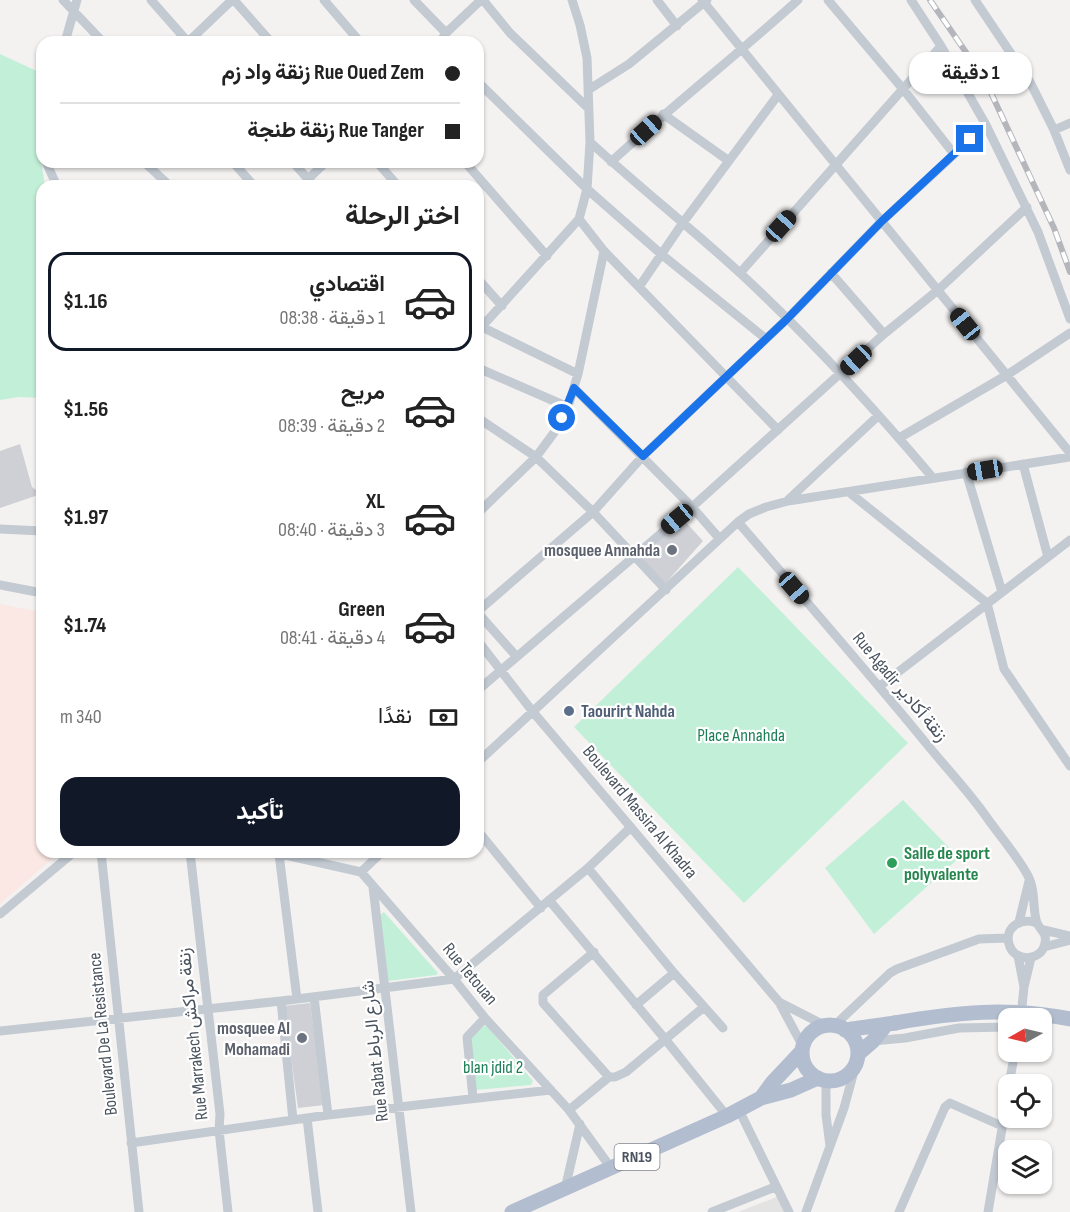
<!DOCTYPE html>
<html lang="ar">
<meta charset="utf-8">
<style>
:root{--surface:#fff;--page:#f6f6f6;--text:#222;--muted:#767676;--line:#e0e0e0;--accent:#111827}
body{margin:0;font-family:"Sofia Sans Condensed",Vazirmatn,sans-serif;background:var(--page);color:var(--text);direction:rtl;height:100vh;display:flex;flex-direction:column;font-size:22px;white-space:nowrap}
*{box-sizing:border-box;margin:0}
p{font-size:20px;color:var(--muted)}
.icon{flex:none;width:33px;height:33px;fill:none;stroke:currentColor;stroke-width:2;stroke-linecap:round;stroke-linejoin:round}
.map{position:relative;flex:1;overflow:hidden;direction:ltr}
.side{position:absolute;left:36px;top:180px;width:448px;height:678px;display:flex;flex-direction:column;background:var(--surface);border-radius:18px;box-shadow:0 2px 4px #0004;direction:rtl}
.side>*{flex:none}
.hud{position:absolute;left:36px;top:36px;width:448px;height:132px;border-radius:18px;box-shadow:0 2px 4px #0004;direction:rtl;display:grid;align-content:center;height:132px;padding:0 24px;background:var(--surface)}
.needle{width:39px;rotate:262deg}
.buttons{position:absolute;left:998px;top:1008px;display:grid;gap:12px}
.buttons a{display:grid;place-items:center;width:54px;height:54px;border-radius:12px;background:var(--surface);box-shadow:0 2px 4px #0004;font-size:30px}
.end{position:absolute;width:27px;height:27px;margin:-14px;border:8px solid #1a73e8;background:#fff;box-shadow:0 0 0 3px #fff}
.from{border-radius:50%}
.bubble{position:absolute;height:42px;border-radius:18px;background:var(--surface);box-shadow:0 2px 4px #0004;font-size:20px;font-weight:700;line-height:42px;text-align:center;direction:rtl}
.car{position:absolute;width:18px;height:36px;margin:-18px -9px;border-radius:8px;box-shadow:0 0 4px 2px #0007;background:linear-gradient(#222 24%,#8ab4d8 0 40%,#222 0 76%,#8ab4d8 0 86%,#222 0)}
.hud b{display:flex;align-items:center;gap:21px;height:57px;font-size:22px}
.hud b+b{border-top:2px solid var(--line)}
.hud i{width:15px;height:15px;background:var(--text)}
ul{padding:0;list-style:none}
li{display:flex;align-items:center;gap:18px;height:99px;margin:0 12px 9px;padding:0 12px;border:3px solid transparent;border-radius:18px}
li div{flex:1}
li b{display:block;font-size:22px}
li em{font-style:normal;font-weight:700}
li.selected{border-color:var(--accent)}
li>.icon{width:54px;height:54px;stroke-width:1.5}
h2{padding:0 24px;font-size:27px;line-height:72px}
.pay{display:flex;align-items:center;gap:15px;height:66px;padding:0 24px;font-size:22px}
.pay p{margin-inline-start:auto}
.primary-button{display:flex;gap:12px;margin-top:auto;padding:12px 24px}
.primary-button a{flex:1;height:69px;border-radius:18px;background:var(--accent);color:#fff;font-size:24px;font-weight:700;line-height:69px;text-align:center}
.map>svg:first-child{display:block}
.education{fill:#e4e3e3}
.medical{fill:#fbe8e4}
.green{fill:#c2efd7}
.building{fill:#ced0d5}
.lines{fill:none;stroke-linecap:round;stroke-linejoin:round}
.minor{stroke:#c3cad2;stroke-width:9}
.primary{stroke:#b2becf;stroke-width:15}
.rail-casing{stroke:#b4b6bb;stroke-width:6}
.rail{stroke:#fff;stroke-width:4;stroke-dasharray:11;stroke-linecap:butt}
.primary-bridge{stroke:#b2becf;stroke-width:15}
.route{stroke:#1a73e8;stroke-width:8}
.worship-dot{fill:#6b7280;stroke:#fff;stroke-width:2}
.service-dot{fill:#5c6f8a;stroke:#fff;stroke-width:2}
.leisure-dot{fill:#2e9e5b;stroke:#fff;stroke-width:2}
.labels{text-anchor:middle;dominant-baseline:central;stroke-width:4.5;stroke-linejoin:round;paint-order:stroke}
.shield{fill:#fff;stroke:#80878e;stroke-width:1.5}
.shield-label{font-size:16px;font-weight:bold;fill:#4a535e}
.worship-label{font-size:18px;font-weight:bold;fill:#5b616d;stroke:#fff;text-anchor:end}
.street-label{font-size:18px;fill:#4a535e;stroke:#fff}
.service-label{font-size:18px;font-weight:bold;fill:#4e5e75;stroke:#fff;text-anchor:start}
.park-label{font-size:18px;fill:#1b7f56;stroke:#fff}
.leisure-label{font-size:18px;font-weight:bold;fill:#27864d;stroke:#fff;text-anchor:start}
</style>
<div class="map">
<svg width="1070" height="1212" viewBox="0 0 1070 1212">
<rect width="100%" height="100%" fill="#f4f2f1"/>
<path class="education" d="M779 1196 785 1212H738Z"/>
<path class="medical" d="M0 604 42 612V852H60L0 904Z"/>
<path class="green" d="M0 54 41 73 39 149 45 186H42V398L19 397 0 400Z
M738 567 908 743 744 903 574 727Z
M903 800 959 858 874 934 825 868Z
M384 912 438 973 436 975 388 981 380 915Z
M486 1025 533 1081 531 1085 475 1090 468 1037Z"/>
<path class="building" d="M20 444 32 487 41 494 0 508V451Z
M683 519 703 541 664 585 639 559Z
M310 1003 324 1105 298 1108 284 1006Z"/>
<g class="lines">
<path class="minor" d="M63 0 103 42
M151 0 188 42
M234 0 271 42
M324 0 360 42
M414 0 446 33
M483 0 510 33 587 107
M657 0 677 26
M702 0 1070 453
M828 0 903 89 954 154
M911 0 941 46 986 125 1038 232 1070 319
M975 0 1030 82 1054 130 1070 170
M65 42 77 0
M188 42 232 0
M440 42 446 33 481 0
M478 82 587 189 661 254 765 338
M588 90 629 64 707 0
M663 114 729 161
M1054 130 1070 123
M590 142C639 187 691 228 740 273 809 337 873 407 933 478
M46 162 57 186
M144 162 170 186
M233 162 254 186
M293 162 314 186
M377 162 398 186
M465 162 547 256
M611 162C672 106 737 55 798 0
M308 179 326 162
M579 219 604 251 778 430
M740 273 941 46
M831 273 884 334
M478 279 502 306
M639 287 682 224 778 95
M482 327 578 374
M478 331 579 219 587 189 590 142 587 58 580 25 572 0
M478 368 568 407
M574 388 692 507 719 538
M478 418 536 457 593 512 666 590
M899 438 1007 375 1070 333
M1023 464 1048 557
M966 472 1002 592
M850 493 987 603 1004 669 1070 766
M788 500 878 416
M478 513 536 457 556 430 568 407 578 374 604 251
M738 522C799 593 861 664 921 737 944 766 970 792 990 822 1002 838 1021 861 1029 878 1036 892 1032 909 1037 923 1041 931 1047 933 1045 943 1042 962 1014 963 1009 944 1004 926 1023 917 1037 923
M0 529 42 531
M0 585 42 593
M478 611 593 512 643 456 787 319 882 221 986 125
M478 613 516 656
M478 641 533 712 779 1002 802 1045
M880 686 1070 540
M478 690 692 507 884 334 938 290 1027 207
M478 762 738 522 749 514 766 507 788 501 1070 457
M478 831 541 908
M101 852 139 1212
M190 852 220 1114 219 1130 228 1212
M272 852 361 872 454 979 485 1018 569 1110 611 1168
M279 854 297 999
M588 868 674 973 723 1028
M361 872 382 852
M373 887 411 1212
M549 900 665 1039 727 1116
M0 914 74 852
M1019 922 1029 881
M1044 930 1070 936
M1044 947 1070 940
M594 952 543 995V1003L609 1077
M1018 956 1024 987 1031 958
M314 997 328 1115
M281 1001 293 1120
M779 1002 824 1025
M636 1005 674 973
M1021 1016 1024 987
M835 1025 890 973 897 969 979 939 1008 938
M0 1031 281 1001 454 979 588 868 631 827
M873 1041 905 1038 959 1028 1008 1027
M826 1081V1115L830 1146
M1009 1084 1015 1052
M473 1098 467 1037 485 1018
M569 1110 609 1077H615L626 1072 704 1007
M739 1110 789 1212
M307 1118 318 1212
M131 1143 328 1115 551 1090
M565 1189 580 1124
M712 1212 775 1187
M806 1212 844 1108 856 1064
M899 1212 945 1107 950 1103 1002 1126
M988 1212 1008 1093"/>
<path class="primary" d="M802 1053a28 28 0 1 1 56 0a28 28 0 1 1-56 0Z
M845 1030 895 1023
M858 1054 873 1041 886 1025
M761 1098 772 1083 802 1051
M512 1212 727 1116 761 1098 791 1090 818 1078"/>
<g class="rail-casing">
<path id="rail" d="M930 0 985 80 1054 228 1070 272"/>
</g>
<use href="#rail" class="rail"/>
<path class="primary-bridge" d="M895 1023C956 1012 1009 1007 1070 1019"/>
</g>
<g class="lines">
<path class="route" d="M562 418 574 388 643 456 787 319 882 221 970 139"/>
</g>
<g class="worship-dot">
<circle cx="672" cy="550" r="6"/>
<circle cx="302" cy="1038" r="6"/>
</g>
<circle class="service-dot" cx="569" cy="711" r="6"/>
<circle class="leisure-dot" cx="892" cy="863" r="6"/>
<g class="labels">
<rect class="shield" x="614.5" y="1144" width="45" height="26" rx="4.5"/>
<g class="shield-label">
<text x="637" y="1157">RN19</text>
</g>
<g class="worship-label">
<text x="660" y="550">mosquee Annahda</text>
<text x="290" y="1028">mosquee Al<tspan x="290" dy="21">Mohamadi</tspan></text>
</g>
<g class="street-label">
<text transform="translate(900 687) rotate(50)">Rue Agadir زنقة أكادير</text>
<text transform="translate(640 812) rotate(50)">Boulevard Massira Al Khadra</text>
<text transform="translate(470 974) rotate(50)">Rue Tetouan</text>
<text transform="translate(103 1034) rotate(-96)">Boulevard De La Resistance</text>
<text transform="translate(193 1034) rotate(-96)">Rue Marrakech زنقة مراكش</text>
<text transform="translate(375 1051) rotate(-96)">Rue Rabat شارع الرباط</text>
</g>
<g class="service-label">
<text x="581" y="711">Taourirt Nahda</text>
</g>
<g class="park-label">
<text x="741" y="735">Place Annahda</text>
<text x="493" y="1067">blan jdid 2</text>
</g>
<g class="leisure-label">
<text x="904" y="853">Salle de sport<tspan x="904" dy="21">polyvalente</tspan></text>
</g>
</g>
</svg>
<div class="buttons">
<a><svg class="needle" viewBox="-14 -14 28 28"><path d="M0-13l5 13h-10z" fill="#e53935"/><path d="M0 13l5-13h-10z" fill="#767676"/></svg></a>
<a><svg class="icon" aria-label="locate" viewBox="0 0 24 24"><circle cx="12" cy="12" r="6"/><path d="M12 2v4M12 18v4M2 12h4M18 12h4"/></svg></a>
<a><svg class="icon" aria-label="layers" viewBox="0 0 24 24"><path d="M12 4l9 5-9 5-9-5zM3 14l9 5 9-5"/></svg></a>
</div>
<i class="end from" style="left:562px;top:418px"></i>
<i class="end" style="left:970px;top:139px"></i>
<div class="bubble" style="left:909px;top:52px;width:123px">1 دقيقة</div>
<i class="car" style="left:646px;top:130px;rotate:48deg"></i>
<i class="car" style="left:781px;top:226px;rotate:42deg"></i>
<i class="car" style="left:965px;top:324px;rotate:321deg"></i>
<i class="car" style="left:856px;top:360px;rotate:227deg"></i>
<i class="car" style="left:985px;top:470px;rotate:261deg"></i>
<i class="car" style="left:677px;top:519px;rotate:230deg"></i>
<i class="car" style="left:794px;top:588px;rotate:139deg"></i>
<div class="hud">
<b><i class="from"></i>Rue Oued Zem زنقة واد زم</b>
<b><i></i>Rue Tanger زنقة طنجة</b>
</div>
<section class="side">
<h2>اختر الرحلة</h2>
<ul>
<li class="selected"><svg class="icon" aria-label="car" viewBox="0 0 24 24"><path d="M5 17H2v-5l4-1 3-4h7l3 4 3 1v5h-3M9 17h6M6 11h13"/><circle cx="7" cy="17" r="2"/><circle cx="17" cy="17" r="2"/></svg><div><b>اقتصادي</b><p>1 دقيقة · 08:38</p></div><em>$1.16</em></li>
<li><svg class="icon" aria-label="car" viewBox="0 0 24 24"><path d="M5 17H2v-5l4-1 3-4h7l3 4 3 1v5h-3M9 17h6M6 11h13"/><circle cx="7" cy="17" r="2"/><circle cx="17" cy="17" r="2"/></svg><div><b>مريح</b><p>2 دقيقة · 08:39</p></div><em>$1.56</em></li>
<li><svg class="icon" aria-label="car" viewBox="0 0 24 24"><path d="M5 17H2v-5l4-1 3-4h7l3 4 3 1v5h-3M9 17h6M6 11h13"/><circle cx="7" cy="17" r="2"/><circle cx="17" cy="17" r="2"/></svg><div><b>XL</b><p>3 دقيقة · 08:40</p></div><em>$1.97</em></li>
<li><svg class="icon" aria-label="car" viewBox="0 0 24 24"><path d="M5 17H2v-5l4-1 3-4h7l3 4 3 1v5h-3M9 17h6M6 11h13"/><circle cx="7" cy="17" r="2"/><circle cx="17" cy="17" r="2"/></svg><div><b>Green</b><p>4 دقيقة · 08:41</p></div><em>$1.74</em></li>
</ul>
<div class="pay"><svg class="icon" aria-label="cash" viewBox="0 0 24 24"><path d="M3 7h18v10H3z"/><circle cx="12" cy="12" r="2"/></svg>نقدًا<p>340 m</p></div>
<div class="primary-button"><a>تأكيد</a></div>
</section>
</div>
